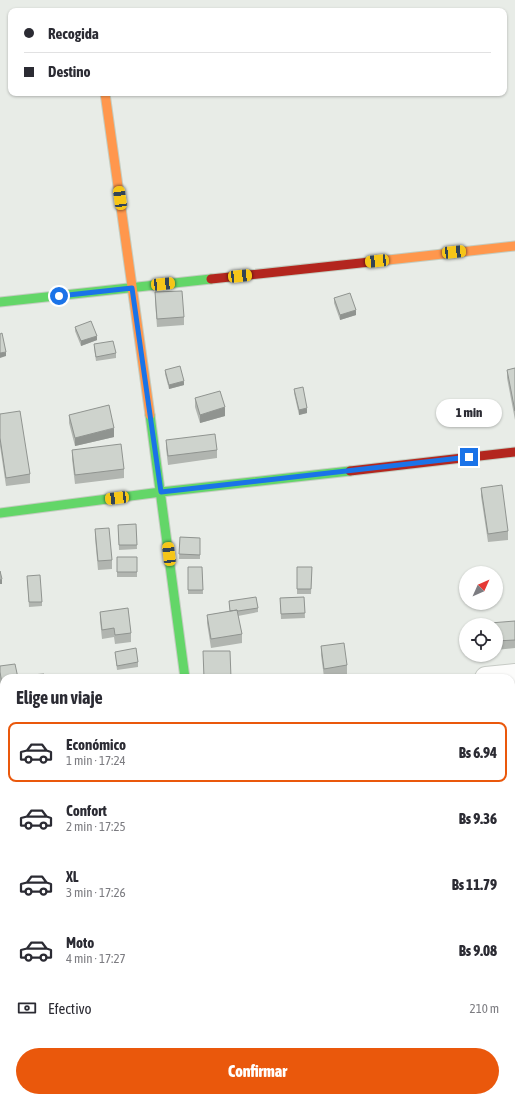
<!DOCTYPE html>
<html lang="es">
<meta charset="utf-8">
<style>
:root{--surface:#fff;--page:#f7f7f7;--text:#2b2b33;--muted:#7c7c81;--line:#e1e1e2;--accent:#ea580c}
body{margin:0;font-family:"Asap Condensed",sans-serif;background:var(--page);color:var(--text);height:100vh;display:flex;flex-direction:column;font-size:15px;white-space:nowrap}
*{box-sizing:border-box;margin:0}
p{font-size:13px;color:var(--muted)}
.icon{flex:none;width:22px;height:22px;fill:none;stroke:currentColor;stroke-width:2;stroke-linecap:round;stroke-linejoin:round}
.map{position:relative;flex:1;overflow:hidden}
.details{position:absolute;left:0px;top:674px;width:515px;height:428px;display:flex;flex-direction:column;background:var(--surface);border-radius:12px 12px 0 0;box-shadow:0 1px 3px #0004}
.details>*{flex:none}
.guide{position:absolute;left:8px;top:8px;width:499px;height:88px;border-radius:8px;box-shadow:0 1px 3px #0004;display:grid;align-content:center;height:88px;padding:0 16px;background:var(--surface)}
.needle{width:26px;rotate:45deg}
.buttons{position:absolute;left:459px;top:566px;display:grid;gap:8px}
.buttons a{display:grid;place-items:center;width:44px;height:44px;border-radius:50%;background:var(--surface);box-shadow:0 1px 3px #0004;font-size:20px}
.end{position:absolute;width:18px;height:18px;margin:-9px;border:5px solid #1a73e8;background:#fff;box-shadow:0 0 0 2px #fff}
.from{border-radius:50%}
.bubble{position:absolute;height:28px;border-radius:14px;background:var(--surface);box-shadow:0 1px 3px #0004;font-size:13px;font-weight:800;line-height:28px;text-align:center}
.car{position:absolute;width:12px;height:24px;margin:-12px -6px;border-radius:5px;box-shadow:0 0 3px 1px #0007;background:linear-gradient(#f5c518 24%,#345 0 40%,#f5c518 0 76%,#345 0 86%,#f5c518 0)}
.guide b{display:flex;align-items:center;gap:14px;height:38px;font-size:15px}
.guide b+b{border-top:1px solid var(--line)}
.guide i{width:10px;height:10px;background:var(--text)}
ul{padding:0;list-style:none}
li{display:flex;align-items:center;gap:12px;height:60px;margin:0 8px 6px;padding:0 8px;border:2px solid transparent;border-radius:8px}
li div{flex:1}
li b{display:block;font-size:15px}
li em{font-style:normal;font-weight:800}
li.active{border-color:var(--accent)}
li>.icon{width:36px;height:36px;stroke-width:1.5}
h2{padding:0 16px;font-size:18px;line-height:48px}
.pay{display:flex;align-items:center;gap:10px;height:44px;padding:0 16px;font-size:15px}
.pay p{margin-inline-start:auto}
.action{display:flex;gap:8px;margin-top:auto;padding:8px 16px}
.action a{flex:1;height:46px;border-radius:24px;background:var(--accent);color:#fff;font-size:16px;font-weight:800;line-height:46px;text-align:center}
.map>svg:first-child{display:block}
.water{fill:#cebce6}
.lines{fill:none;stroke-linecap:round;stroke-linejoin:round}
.street-casing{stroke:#c6cac5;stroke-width:24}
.fast-casing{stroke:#c4cdc1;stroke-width:11}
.slow-casing{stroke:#c4cdc1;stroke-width:11}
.jam-casing{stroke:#c4cdc1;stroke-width:11}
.street{stroke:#fcfcfb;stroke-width:22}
.fast{stroke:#63d668;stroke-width:9}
.slow{stroke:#ff974d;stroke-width:9}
.jam{stroke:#b3261e;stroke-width:9}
.wall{fill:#b1b5b0}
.shaded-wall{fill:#909490}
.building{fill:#ced3cd;stroke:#909490}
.route{stroke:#1a73e8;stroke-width:5}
</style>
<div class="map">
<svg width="515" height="1102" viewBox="0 0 515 1102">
<rect width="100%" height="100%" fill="#e8ece7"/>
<path class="water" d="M0 1026 4 1032V1098H39L41 1102H0Z"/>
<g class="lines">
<g class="street-casing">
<path id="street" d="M486 678 515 675
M0 733H4
M511 894H515
M0 955 4 954
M238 1098V1102"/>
</g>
<g class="fast-casing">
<path id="fast" d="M0 302 211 279
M150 415 185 678
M0 513 161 492 350 471"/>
</g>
<g class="slow-casing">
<path id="slow" d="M105 93 150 415
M370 262 515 246"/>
</g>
<g class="jam-casing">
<path id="jam" d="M211 279 370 262
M350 471 515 452"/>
</g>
<use href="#street" class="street"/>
<use href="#fast" class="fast"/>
<use href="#slow" class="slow"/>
<use href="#jam" class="jam"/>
</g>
<path class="wall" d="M155 292 184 317V325L157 327 155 301Z
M334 298 356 315 340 320 334 303Z
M75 327 97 340 81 346 75 331Z
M94 344 116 353V358L96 361 94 348Z
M515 368V420L507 378V370Z
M165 370 184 385 169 389 165 374Z
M294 389 307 413 299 415 294 393Z
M195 398 225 416 200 423 195 407Z
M0 414 30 474V483L6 486 0 446Z
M69 415 114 437 75 446 69 423Z
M166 440 217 450V458L168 465 166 448Z
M72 450 124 469V478L75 484 72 459Z
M481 488 508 531V540L488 542 481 496Z
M136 524 137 549 119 550 118 525Z
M95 529 112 560V569L98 570 95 538Z
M180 537 200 538V559H179Z
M117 557H137V577H117Z
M188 567H202L203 594H188Z
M297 567H312L311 594H297Z
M27 576 42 602V606L29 607Z
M304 597 305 618 281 619 280 598Z
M229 601 258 608V612L238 616 242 634V643L211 648 207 623V615L230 611Z
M100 612 131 633V642L115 644 114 637 102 639 100 620Z
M515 621V648L496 650V625Z
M321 646 347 665V674L324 677 321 655Z
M115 652 138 662V667L117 670Z
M0 666 4 678V704L0 681Z
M4 853V900L0 901V854Z
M513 1048H515V1069L513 1057Z
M252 1098H294V1102H252Z"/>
<path class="shaded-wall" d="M356 310V315L340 320V315Z
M97 336V340L81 346V341Z
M6 352V356L0 358V353Z
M184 381V385L169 389V385Z
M225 407V416L200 423V415Z
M307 408V413L299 415V410Z
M114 428V437L75 446V438Z
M2 579V584H0V580Z"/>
<path class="building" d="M182 291 184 317 157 319 155 292Z
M350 293 356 310 340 315 334 298Z
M91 321 97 336 81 341 75 327Z
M2 333 6 352 0 353V334Z
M113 341 116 353 96 357 94 344Z
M180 366 184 381 169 385 165 370Z
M515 368V411L507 370Z
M303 387 307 408 299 410 294 389Z
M220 391 225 407 200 415 195 398Z
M109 405 114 428 75 438 69 415Z
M20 411 30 474 6 478 0 438V414Z
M215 434 217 450 168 456 166 440Z
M121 444 124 469 75 475 72 450Z
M502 485 508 531 488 534 481 488Z
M136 524 137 545H119L118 525Z
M109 528 112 560 98 561 95 529Z
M180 537 200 538V555L179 554Z
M117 557H137V572H117Z
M188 567H202L203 590H188Z
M297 567H312L311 589H297Z
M0 571 2 579 0 580Z
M40 575 42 602H29L27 576Z
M256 597 258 608 238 611 237 610 230 611 229 601Z
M304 597 305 613 281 614 280 598Z
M128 608 131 633 115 635 114 628 102 630 100 612Z
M237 610 242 634 211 639 207 615Z
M515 621V640L496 641V625H490V623Z
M344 643 347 665 324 669 321 646Z
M136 648 138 662 117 666 115 652Z
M203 651H230L231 678H204Z
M15 664 18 678H4V695L0 672V666Z
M44 674V678H31V675Z
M4 853V891L0 892V854Z
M513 1048H515V1060Z
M253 1098H294V1099L263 1102H253Z"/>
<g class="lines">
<path class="route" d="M59 296 132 288 161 492 469 457"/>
</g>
</svg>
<div class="buttons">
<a><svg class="needle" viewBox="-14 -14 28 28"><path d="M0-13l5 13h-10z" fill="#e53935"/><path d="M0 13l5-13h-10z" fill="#7c7c81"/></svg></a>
<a><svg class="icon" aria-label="locate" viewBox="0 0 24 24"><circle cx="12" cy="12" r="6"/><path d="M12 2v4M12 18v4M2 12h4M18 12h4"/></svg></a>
</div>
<i class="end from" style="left:59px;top:296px"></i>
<i class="end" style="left:469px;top:457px"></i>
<div class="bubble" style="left:436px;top:399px;width:66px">1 min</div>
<i class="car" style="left:120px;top:198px;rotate:352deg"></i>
<i class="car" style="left:454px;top:252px;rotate:84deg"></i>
<i class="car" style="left:377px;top:261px;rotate:264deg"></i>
<i class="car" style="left:240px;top:276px;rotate:84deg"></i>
<i class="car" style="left:163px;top:284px;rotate:84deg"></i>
<i class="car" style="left:117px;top:498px;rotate:263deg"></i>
<i class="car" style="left:169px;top:554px;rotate:353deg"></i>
<div class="guide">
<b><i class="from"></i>Recogida</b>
<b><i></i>Destino</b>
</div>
<section class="details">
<h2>Elige un viaje</h2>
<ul>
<li class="active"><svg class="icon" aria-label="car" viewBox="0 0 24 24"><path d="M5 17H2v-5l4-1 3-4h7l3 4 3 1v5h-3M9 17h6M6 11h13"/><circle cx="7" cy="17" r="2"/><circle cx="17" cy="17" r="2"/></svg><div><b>Económico</b><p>1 min · 17:24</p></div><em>Bs 6.94</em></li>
<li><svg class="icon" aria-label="car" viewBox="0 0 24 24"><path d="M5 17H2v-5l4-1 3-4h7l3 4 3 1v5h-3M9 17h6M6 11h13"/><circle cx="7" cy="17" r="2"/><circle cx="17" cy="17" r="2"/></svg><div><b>Confort</b><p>2 min · 17:25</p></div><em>Bs 9.36</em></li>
<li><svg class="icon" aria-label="car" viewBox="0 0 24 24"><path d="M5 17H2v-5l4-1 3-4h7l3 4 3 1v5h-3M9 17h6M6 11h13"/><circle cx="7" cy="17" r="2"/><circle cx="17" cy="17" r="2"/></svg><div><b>XL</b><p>3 min · 17:26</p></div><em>Bs 11.79</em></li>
<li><svg class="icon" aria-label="car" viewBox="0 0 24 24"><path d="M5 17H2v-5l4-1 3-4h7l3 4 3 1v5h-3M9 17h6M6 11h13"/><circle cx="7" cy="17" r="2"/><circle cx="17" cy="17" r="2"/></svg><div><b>Moto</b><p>4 min · 17:27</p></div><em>Bs 9.08</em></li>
</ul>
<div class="pay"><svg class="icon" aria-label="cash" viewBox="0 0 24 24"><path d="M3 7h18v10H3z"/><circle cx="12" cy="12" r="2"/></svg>Efectivo<p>210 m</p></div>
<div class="action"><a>Confirmar</a></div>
</section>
</div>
